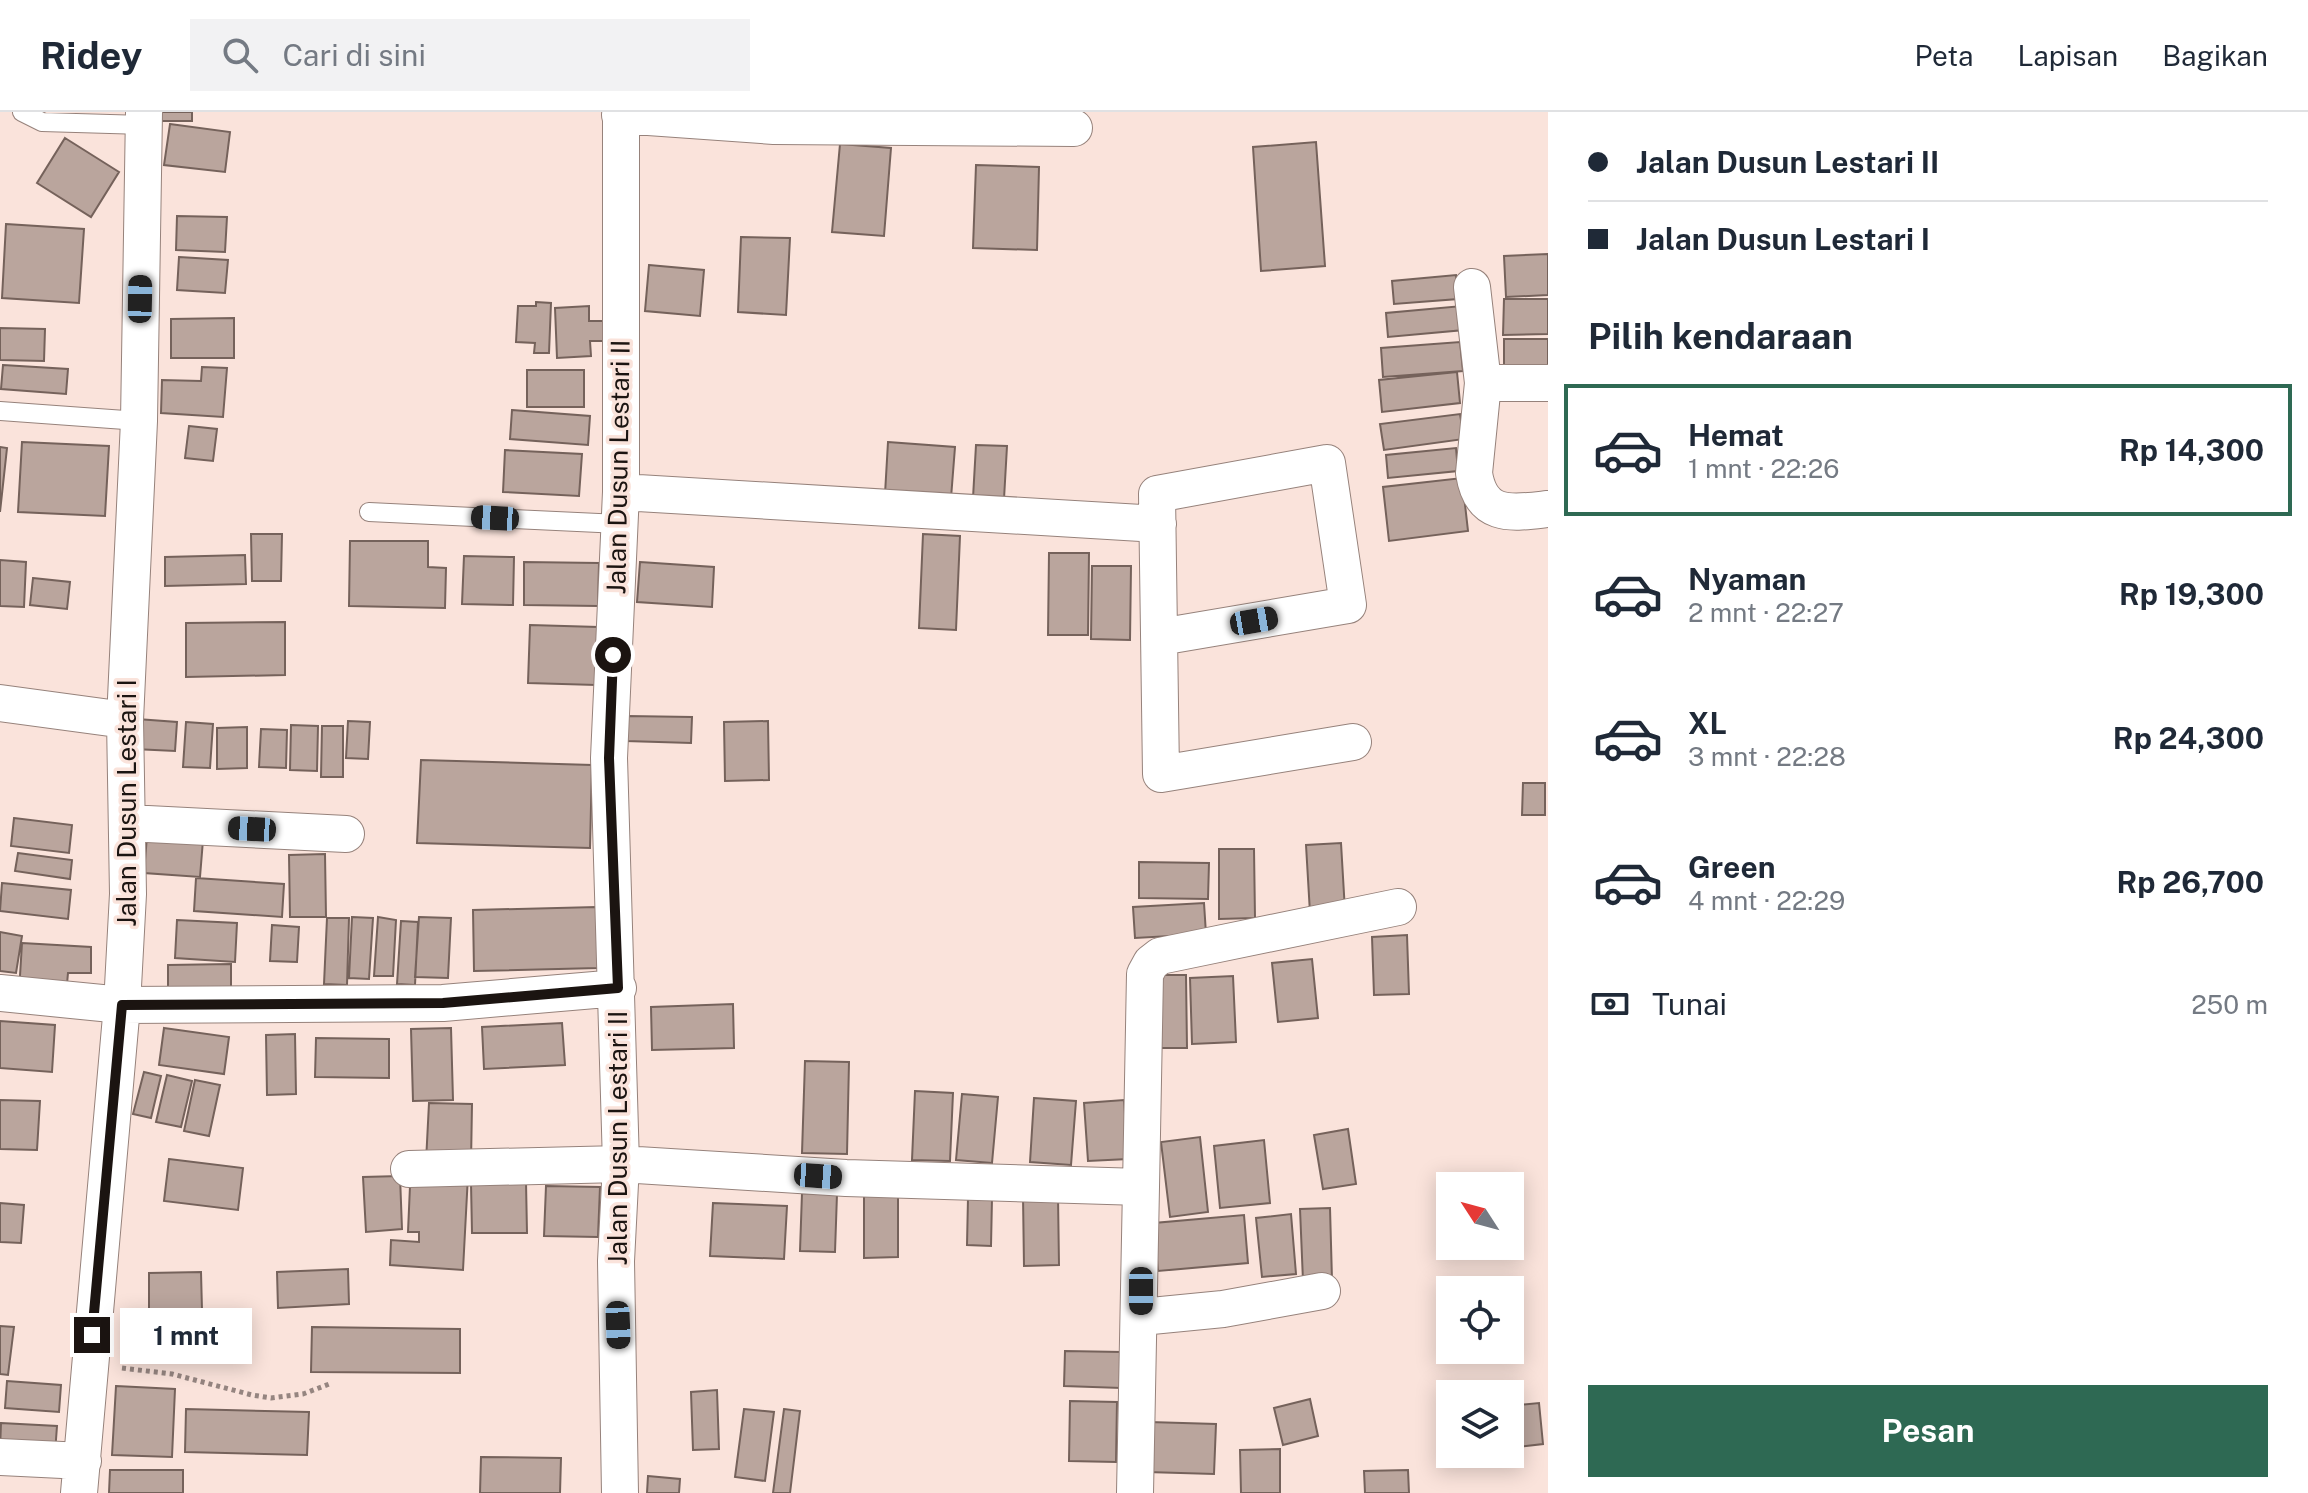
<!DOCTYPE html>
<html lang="id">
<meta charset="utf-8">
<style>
:root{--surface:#fff;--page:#f2f2f3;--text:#1f2937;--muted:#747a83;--line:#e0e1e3;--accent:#2e6953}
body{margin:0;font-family:"Public Sans",sans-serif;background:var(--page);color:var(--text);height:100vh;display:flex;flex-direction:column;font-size:30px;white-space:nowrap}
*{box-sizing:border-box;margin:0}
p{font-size:26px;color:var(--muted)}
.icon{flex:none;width:44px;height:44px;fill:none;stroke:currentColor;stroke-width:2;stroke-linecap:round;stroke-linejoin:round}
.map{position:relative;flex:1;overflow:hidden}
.sheet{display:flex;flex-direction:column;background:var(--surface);width:760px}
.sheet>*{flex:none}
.top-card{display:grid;align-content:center;height:176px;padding:0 40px;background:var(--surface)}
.needle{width:52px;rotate:306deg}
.buttons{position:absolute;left:1436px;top:1060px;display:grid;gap:16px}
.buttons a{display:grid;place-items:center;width:88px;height:88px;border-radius:0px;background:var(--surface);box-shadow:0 4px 20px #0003;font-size:40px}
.end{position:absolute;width:36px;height:36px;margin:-18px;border:10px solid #1b1411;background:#fff;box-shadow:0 0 0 4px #fff}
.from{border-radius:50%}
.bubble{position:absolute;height:56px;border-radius:0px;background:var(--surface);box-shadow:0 4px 20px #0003;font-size:26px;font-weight:700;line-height:56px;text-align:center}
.car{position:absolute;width:24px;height:48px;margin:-24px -12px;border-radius:10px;box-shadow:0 0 6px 2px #0007;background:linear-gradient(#222 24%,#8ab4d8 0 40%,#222 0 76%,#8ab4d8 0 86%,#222 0)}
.top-card b{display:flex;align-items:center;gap:28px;height:76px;font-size:30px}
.top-card b+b{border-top:2px solid var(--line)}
.top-card i{width:20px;height:20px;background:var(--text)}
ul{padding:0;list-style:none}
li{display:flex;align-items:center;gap:24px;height:132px;margin:0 16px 12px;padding:0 24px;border:4px solid transparent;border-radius:0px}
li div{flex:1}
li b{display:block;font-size:30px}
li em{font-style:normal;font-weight:700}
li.active{border-color:var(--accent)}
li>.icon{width:72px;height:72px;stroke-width:1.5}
h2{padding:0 40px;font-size:36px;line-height:96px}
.pay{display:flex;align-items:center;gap:20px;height:88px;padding:0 40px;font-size:30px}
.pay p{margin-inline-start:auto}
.primary-button{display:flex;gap:16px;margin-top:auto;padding:16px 40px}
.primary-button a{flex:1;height:92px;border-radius:0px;background:var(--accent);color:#fff;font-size:32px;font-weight:700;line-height:92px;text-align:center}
header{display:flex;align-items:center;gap:48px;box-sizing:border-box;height:112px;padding:0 40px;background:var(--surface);border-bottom:2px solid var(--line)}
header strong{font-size:38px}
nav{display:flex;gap:44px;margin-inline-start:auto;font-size:28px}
.search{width:560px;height:72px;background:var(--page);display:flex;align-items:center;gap:20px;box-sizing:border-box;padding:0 28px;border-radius:0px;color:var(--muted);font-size:30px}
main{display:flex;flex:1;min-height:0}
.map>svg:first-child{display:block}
.building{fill:#baa59d;stroke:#75625b;stroke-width:2}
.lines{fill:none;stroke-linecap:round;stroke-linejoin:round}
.lane-casing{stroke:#96827b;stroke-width:20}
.street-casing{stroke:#96827b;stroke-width:38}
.path{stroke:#958580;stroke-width:5;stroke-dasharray:4 4;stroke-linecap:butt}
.lane{stroke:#fff;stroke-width:18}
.street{stroke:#fff;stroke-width:36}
.route{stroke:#1b1411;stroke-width:10}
.labels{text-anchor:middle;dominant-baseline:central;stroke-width:7;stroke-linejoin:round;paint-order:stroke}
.street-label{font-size:26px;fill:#1b1411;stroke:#fae3db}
</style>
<header>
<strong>Ridey</strong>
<div class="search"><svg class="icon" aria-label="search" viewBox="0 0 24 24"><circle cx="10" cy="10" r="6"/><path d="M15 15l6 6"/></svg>Cari di sini</div>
<nav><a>Peta</a><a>Lapisan</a><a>Bagikan</a></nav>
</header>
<main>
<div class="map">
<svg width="1548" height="1381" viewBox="0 0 1548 1381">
<rect width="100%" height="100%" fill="#fae3db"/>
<path class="building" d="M151 0H192V9H151Z
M170 12 230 20 225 60 164 53Z
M65 26 119 60 91 105 37 71Z
M1316 30 1325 154 1261 159 1253 35Z
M840 32 891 36 884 124 832 120Z
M976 53 1039 55 1037 138 973 136Z
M177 104 227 105 225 140 176 138Z
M6 112 84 117 79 191 2 186Z
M741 125 790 126 786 203 738 200Z
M1548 142V183L1506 185 1504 144Z
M179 145 228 148 225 181 177 178Z
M649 153 704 158 700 204 645 199Z
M1456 163 1458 187 1394 192 1392 169Z
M1504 187H1548V222L1503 223Z
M536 190 551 191 549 241H534L535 231 516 230 518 194H536Z
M589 194V209H606V229H590L591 244 557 246 555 196Z
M1462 194 1464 218 1388 225 1386 201Z
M234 206V246H171V207Z
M0 216 45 217 44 249 0 248Z
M1504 227H1548V261H1504Z
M1460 230 1463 259 1383 265 1381 236Z
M3 253 68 257 66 282 1 277Z
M202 255 227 256 223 305 161 301 162 268 201 269Z
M527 258H584V295H527Z
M1457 260 1460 291 1382 300 1379 268Z
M512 298 590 304 588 333 510 327Z
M1460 302 1464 327 1384 338 1380 312Z
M189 314 217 317 213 349 185 346Z
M22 330 109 334 105 404 18 400Z
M888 330 955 335 951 386 885 382Z
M976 333 1007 334 1004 387 973 386Z
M0 335 7 336 0 400Z
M1456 336 1458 359 1388 366 1386 343Z
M505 338 582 342 579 384 503 380Z
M1462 366 1468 419 1389 429 1383 375Z
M251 422H282L281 469H252Z
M923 422 960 424 956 518 919 516Z
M350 429H428V455L446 456 445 496 349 494Z
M1049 441H1089L1088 523H1048Z
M245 443 246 472 165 474V445Z
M464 444 514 445 513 493 462 492Z
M0 448 26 450 24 495 0 494Z
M524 450 599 451 598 494 524 493Z
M640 450 714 455 712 495 637 490Z
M1092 454H1131L1130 528 1091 527Z
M33 466 70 470 67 497 30 493Z
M285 510V563L186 565V511Z
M530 513 598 515 596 573 528 571Z
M627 604 692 605 691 631 626 629Z
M137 607 177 610 175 639 134 637Z
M348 609 370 610 368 647 346 646Z
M768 609 769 668 725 669 724 610Z
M186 610 213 612 210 656 183 655Z
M291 613 318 614 317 659 290 658Z
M322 614H343V665H321Z
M247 615V656L217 657V616Z
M261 617 287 618 286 656 259 655Z
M421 648 592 653 590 736 417 731Z
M1523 671H1545V703H1522Z
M14 706 72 713 69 741 11 734Z
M147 724 203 728 200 765 144 761Z
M1341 731 1345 799 1310 801 1306 733Z
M1219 737H1254L1255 806 1219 807Z
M18 741 72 748 70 767 15 759Z
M325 742 326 805H290L289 743Z
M1139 750 1209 751 1208 787 1139 786Z
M196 766 284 772 282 805 194 799Z
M2 771 71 778 68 807 0 799Z
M1204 791 1206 822 1135 826 1133 795Z
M596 795 598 856 474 859 473 798Z
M352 805 373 806 369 867 349 866Z
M378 805 396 808 393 864H374Z
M419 805 451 806 448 866 415 865Z
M327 806H349L347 873 324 872Z
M177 808 237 811 235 850 175 846Z
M401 809 418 810 415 873 397 872Z
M272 813 299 815 297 850 270 849Z
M0 820 22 824 16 861 0 859Z
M1407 823 1409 882 1374 883 1372 825Z
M22 831 91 835V861H68L66 883 19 880Z
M1312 847 1318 906 1278 910 1272 851Z
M231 852V886L168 887V853Z
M1150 863H1186L1187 936H1151Z
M1233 864 1236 930 1192 932 1190 866Z
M733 892 734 936 652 938 651 895Z
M0 909 55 913 52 960 0 956Z
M562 911 565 953 484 957 482 915Z
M164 916 229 925 224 962 159 953Z
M451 916 453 988 413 989 411 917Z
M295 922 296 982 267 983 266 923Z
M316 926 389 927V966L315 965Z
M805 949 849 950 847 1042 802 1041Z
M144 960 161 964 151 1006 133 1002Z
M167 963 192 969 181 1015 156 1010Z
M195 968 220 973 209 1024 184 1019Z
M915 979 953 981 950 1049 912 1048Z
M962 982 998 985 992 1051 956 1048Z
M1034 986 1076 989 1071 1053 1030 1050Z
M0 988 40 989 37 1038 0 1037Z
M1124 988 1128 1047 1088 1049 1084 991Z
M429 991 472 992 471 1051 426 1050Z
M1348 1017 1356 1072 1323 1077 1314 1023Z
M1200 1025 1208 1100 1170 1105 1161 1030Z
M1264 1028 1270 1091 1220 1096 1214 1034Z
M169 1047 243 1056 238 1098 164 1089Z
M468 1063 463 1158 390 1153 391 1128 419 1130V1120H408L410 1074Z
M400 1064 402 1117 366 1120 363 1065Z
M526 1070 527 1121H472L471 1071Z
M546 1074 600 1075 598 1125 544 1124Z
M898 1079V1145L864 1146V1080Z
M802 1081 837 1082 835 1140 800 1139Z
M1023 1084H1058L1059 1153 1024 1154Z
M968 1086H992L991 1134 967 1133Z
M0 1091 24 1093 21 1131 0 1130Z
M713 1091 787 1094 784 1147 710 1144Z
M1330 1096 1332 1168 1303 1169 1300 1097Z
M1291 1102 1296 1162 1262 1165 1256 1106Z
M1244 1103 1248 1151 1158 1159 1154 1111Z
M348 1157 349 1192 278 1196 277 1160Z
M201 1160 202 1198 149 1199V1161Z
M146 1205 249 1214 246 1240 143 1231Z
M0 1214 14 1215 8 1263 0 1262Z
M312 1215 460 1217V1261L311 1260Z
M1065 1239 1122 1240 1121 1276 1064 1274Z
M7 1269 61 1273 59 1300 5 1296Z
M116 1274 175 1277 172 1345 112 1343Z
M717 1278 719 1337 693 1338 691 1280Z
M1310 1287 1318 1324 1283 1333 1274 1296Z
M1070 1289 1117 1290 1116 1350 1069 1349Z
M1539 1291 1543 1332 1510 1336V1294Z
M186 1297 309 1300 307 1343 185 1340Z
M744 1297 774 1300 765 1369 735 1365Z
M784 1297 800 1299 790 1381H773Z
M1149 1310 1216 1312 1214 1362 1147 1360Z
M1 1311 57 1314 55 1341 0 1338Z
M1280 1337V1381H1241L1240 1338Z
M481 1345 561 1346 560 1381H480Z
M110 1358H183V1381H109Z
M1408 1358 1409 1381H1365L1364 1359Z
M648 1364 680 1367 679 1381H647Z"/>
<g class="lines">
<g class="lane-casing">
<path id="lane" d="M22 0 42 10 144 13
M0 299 139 309
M369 400 620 412"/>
</g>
<g class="street-casing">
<path id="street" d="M620 3 774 14 1074 16
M1472 175 1483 271 1474 361C1481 407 1512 401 1548 397
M1483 271H1548
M621 380 1158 412
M1160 525 1348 493 1327 351 1157 382 1161 662 1353 630
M0 591 125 608
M128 711 346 722
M0 881 122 893 443 891 618 876
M409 1057 621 1052 846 1066 1141 1075 1145 862 1151 851 1160 844 1398 795
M1141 1205 1223 1197 1322 1179
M0 1345 83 1349
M79 1381 122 893 128 782 125 608 139 309 144 0
M620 1381 616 1149 621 1052 609 646 621 380V0
M1135 1381 1141 1075"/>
</g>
<path class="path" d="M122 1256 172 1262 252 1283 271 1286 303 1282 332 1271"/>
<use href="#lane" class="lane"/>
<use href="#street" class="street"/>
</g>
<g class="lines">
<path class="route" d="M92 1223 122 893 443 891 618 876 609 646 613 543"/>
</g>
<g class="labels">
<g class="street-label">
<text transform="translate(618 355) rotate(-89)">Jalan Dusun Lestari II</text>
<text transform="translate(126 691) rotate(-90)">Jalan Dusun Lestari I</text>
<text transform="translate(617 1026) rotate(-90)">Jalan Dusun Lestari II</text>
</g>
</g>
</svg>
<div class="buttons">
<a><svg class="needle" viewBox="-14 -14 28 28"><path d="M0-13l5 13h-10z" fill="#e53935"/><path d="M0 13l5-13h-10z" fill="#747a83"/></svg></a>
<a><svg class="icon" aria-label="locate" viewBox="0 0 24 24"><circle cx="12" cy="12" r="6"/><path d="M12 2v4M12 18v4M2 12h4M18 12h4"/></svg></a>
<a><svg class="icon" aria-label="layers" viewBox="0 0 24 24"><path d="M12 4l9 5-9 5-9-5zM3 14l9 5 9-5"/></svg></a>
</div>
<i class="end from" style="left:613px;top:543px"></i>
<i class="end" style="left:92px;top:1223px"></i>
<div class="bubble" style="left:120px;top:1196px;width:132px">1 mnt</div>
<i class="car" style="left:140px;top:187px;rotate:1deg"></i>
<i class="car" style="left:495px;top:406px;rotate:273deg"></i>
<i class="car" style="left:1254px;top:509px;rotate:80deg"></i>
<i class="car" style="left:252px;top:717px;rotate:273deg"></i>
<i class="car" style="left:818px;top:1064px;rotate:94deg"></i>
<i class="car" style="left:1141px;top:1179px;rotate:180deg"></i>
<i class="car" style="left:618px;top:1213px;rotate:178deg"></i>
</div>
<section class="sheet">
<div class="top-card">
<b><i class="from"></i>Jalan Dusun Lestari II</b>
<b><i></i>Jalan Dusun Lestari I</b>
</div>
<h2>Pilih kendaraan</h2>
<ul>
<li class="active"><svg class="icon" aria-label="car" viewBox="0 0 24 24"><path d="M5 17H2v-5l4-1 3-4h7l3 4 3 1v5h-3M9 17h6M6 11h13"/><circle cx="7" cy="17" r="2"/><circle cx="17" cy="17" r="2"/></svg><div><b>Hemat</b><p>1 mnt · 22:26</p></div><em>Rp 14,300</em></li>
<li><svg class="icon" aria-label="car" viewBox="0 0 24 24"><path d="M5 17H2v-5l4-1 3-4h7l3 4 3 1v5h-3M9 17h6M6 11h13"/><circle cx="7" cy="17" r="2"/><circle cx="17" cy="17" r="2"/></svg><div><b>Nyaman</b><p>2 mnt · 22:27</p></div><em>Rp 19,300</em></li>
<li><svg class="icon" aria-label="car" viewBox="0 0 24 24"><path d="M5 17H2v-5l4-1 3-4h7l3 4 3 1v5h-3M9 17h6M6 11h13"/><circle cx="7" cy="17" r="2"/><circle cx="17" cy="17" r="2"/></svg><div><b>XL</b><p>3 mnt · 22:28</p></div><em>Rp 24,300</em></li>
<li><svg class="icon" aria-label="car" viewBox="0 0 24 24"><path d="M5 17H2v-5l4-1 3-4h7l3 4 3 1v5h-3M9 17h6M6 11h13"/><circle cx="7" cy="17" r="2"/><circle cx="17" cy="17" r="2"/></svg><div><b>Green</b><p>4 mnt · 22:29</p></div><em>Rp 26,700</em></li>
</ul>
<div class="pay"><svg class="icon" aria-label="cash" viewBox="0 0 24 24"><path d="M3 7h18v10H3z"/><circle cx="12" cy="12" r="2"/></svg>Tunai<p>250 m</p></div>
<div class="primary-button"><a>Pesan</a></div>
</section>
</main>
